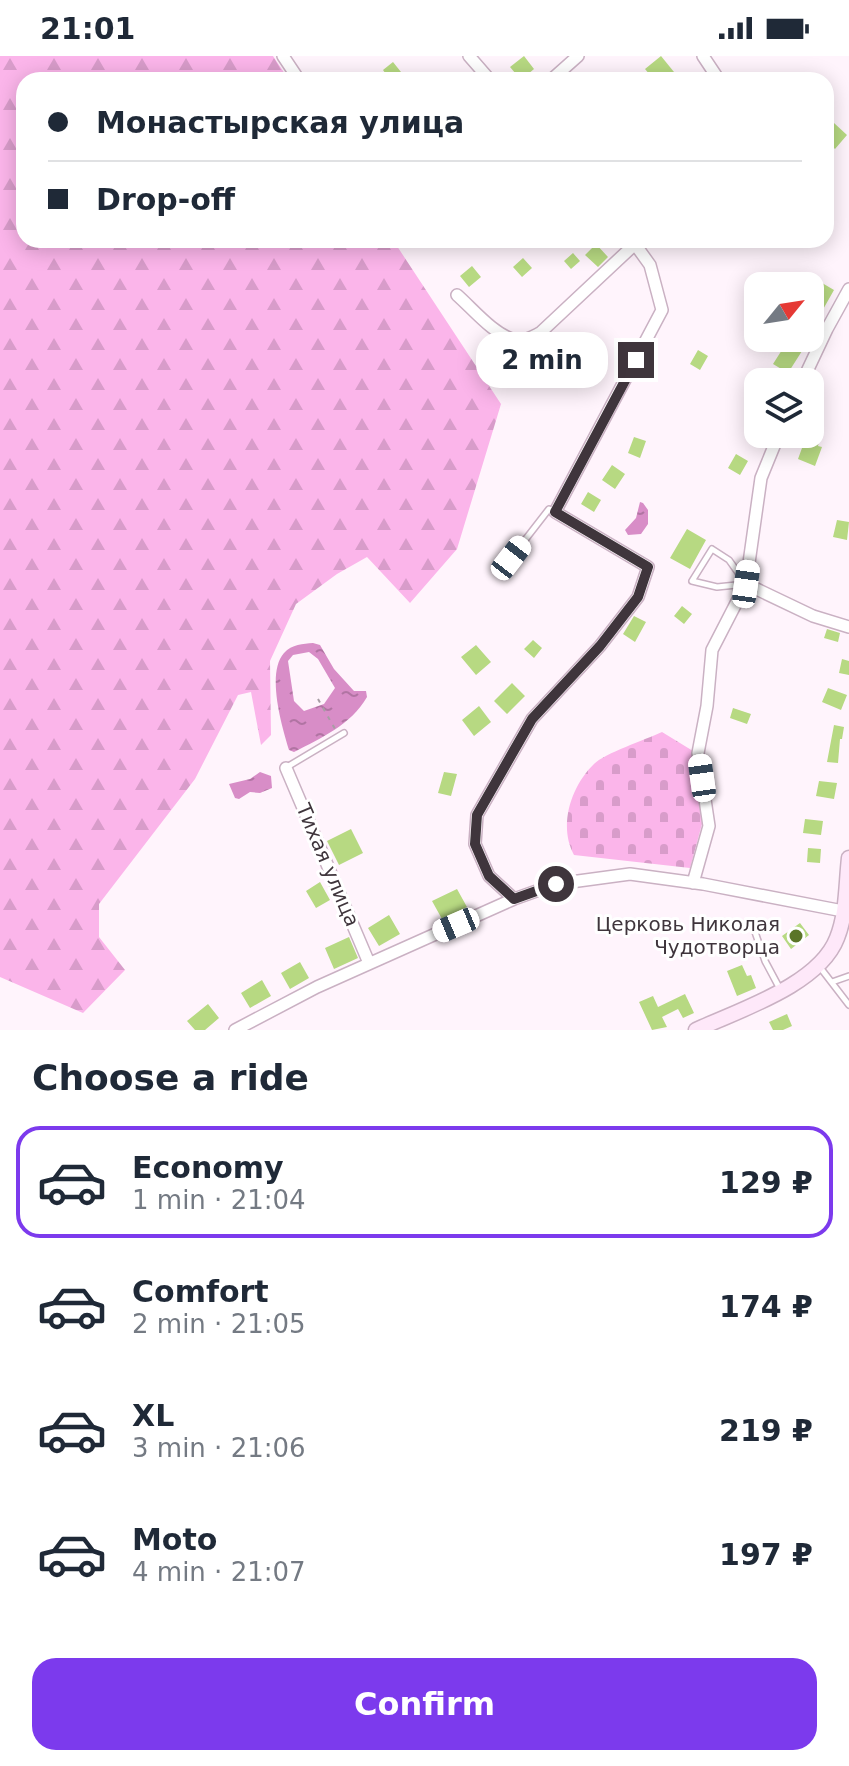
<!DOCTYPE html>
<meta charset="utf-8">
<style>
:root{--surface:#fff;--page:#f2f2f3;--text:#1f2937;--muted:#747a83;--line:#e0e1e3;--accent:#7c3aed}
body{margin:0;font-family:"DejaVu Sans",sans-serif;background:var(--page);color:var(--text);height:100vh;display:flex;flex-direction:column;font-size:30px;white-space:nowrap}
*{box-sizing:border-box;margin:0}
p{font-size:26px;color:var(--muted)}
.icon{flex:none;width:44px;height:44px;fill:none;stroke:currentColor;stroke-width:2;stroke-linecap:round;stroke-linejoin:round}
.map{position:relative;height:974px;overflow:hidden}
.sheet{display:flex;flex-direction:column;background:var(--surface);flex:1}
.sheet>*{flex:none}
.top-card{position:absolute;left:16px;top:16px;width:818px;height:176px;border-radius:24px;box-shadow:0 4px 20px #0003;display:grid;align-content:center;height:176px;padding:0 32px;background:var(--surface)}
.needle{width:52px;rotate:60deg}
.controls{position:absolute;left:744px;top:216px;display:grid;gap:16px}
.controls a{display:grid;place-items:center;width:80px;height:80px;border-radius:16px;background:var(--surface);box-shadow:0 4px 20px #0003;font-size:40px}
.end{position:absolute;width:36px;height:36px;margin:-18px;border:10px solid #3f353c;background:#fff;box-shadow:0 0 0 4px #fff}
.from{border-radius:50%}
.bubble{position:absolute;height:56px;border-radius:24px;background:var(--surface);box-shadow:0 4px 20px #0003;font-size:26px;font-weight:600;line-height:56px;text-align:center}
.car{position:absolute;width:24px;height:48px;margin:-24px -12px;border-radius:10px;box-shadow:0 0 6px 2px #0007;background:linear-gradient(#fff 24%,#345 0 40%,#fff 0 76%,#345 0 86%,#fff 0)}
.top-card b{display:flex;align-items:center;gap:28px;height:76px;font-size:30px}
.top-card b+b{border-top:2px solid var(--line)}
.top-card i{width:20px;height:20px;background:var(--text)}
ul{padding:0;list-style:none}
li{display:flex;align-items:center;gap:24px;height:112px;margin:0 16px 12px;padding:0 16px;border:4px solid transparent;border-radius:24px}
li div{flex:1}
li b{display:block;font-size:30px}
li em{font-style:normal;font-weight:600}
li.current{border-color:var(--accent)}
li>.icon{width:72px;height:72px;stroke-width:1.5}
h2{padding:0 32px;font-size:36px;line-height:96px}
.cta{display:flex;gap:16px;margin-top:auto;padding:16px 32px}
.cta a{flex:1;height:92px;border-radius:24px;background:var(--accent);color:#fff;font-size:32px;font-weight:600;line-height:92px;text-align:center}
.status{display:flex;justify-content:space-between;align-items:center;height:56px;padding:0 40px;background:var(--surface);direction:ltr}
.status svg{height:22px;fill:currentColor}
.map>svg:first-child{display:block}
.forest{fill:url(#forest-firs)}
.cemetery{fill:url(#cemetery-stones)}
.water{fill:url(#water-ripples);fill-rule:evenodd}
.building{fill:#b7d982}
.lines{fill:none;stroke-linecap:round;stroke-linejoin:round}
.service-casing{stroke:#cab1c3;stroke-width:8}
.minor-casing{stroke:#cab1c3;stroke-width:14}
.secondary-casing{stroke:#cab1c3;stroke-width:17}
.path{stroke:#a79da4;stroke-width:2;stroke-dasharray:4 6;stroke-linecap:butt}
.service{stroke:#fff;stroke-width:5}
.minor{stroke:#fff;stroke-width:11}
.secondary{stroke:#fee8f9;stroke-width:14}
.route{stroke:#3f353c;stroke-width:10}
.poi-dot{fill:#5b7528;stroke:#fff;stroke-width:3}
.labels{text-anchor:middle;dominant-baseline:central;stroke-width:6;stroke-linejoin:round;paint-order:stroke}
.street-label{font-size:20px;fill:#3f353c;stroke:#fff}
.poi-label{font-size:20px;fill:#3f353c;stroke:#fff;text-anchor:end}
</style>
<div class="status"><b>21:01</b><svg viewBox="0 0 49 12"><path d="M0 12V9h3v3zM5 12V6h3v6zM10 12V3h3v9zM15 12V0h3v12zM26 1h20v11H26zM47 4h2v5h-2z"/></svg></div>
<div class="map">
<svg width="849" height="974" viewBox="0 0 849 974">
<defs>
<pattern id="forest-firs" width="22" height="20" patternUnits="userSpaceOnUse" patternTransform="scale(2)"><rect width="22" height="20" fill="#fbb5ea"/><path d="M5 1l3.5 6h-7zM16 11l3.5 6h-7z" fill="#d89cca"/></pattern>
<pattern id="cemetery-stones" width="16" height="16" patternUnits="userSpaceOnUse" patternTransform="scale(2)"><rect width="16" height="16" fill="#fbb5ea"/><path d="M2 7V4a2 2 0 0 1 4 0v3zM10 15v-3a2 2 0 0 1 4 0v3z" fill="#d89cca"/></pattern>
<pattern id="water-ripples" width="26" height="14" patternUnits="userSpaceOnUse" patternTransform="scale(2)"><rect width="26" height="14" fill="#d88dc7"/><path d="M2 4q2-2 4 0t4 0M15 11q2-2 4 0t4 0" fill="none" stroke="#b174a3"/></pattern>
</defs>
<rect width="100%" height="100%" fill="#fff4fc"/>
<path class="forest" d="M0 0H273L289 24H24V184H393L501 348 457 493 410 547 367 501 337 518 296 548 270 605 271 679 261 689 251 636 238 639 195 723 99 848V881L125 914 83 957 0 921Z"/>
<path class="cemetery" d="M662 676 693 695 702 768 690 812 574 799C558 770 571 730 594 708 605 697 645 684 662 676Z"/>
<path class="water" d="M640 446 643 447 648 454V468L641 478 628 479 625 474 636 462Z
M313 587 320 589 334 613 354 635H366L367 641C351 669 321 682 294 696L289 694C282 671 266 617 284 597 292 588 303 588 313 587ZM309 596 318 603 335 632 324 648 304 655 294 645 288 605 293 599Z
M260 716 271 720 272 732 260 737 250 736 239 743 235 742 229 728 250 723Z"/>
<path class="building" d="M524 0 534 13 521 24 510 11Z
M661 0 674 16 664 24H654L645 13Z
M393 6 401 16 390 24 383 14Z
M834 67 847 79 835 93 826 84V75Z
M596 188 608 201 598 211 585 199Z
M573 197 580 205 571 213 564 205Z
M523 202 532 212 522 221 513 211Z
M472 210 481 221 469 231 460 220Z
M817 224 834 234 821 257 810 250V237Z
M787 286 802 295 788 317 773 308Z
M698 294 708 300 700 314 690 308Z
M634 381 646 385 640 402 628 397Z
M806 381 819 386 818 390 822 391 815 410 798 403Z
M736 398 748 405 740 419 728 412Z
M612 409 625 418 615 433 602 424Z
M588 436 601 444 594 456 581 448Z
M837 464 849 466 847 484 833 481Z
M687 473 706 484 690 513 670 502Z
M682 550 692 558 684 568 674 560Z
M634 560 646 566 635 586 623 578Z
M827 573 840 577 838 586 824 582Z
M533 584 542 592 534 602 524 593Z
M476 589 491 606 476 619 461 601Z
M842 603 849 605V619L839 617Z
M512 627 525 640 507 658 494 645Z
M828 632 847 639 841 654 822 646Z
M479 650 491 666 474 680 462 664Z
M733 652 751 658 747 668 730 662Z
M834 669 844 671 842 683H840L838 707 827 706Z
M444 716 457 718 451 740 438 737Z
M819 725 837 727 834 743 816 740Z
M805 763 823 765 821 779 803 777Z
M351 773 363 797 339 809 327 785Z
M808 792 821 793 820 807 807 806Z
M320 826 330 844 316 852 306 835Z
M457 833 467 851 442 863 432 845Z
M389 859 400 878 379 890 368 872Z
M800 867 809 879 791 893 782 880Z
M349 881 358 902 334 913 325 892Z
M300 906 309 922 290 933 281 917Z
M742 909 747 920 751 919 756 932 737 940 727 915Z
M262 924 271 940 250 952 241 937Z
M685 938 694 957 683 962 678 953 662 961 667 971 652 974 639 946 653 940 658 951Z
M208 948 219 962 205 974H195L187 965Z
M787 958 792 970 783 974H773L769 966Z"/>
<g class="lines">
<g class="service-casing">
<path id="service" d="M712 493 729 504 746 528 717 531 692 525Z
M511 502 549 453 554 455
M287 711 344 677
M755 876 765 905 780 933
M819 910 849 949
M832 926 849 920"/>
</g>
<g class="minor-casing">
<path id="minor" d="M283 0 299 24
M469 0 490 24
M703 0 719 24
M551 24 578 0
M457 239C473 253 494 279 515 284 524 286 532 281 540 277L635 188
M802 326 827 273 849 233
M746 528 813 560 849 571
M286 712 369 907
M693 827 709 770 698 697 707 650 712 594 746 528 761 422 779 378
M514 843 489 820 475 788 477 759 532 663 600 590 638 541 648 511 555 456 662 254 650 209 632 184
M235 974 317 931 514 843 556 828 630 818 703 828 843 855"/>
</g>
<g class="secondary-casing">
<path id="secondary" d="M696 974C739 954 819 929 837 882 847 857 846 828 849 802"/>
</g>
<path class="path" d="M318 643 335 673"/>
<use href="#service" class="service"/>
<use href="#minor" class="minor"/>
<use href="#secondary" class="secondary"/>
</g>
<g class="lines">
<path class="route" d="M556 828 514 843 489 820 475 788 477 759 532 663 600 590 638 541 648 511 555 456 636 304"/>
</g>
<circle class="poi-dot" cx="796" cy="880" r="8"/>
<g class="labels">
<g class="street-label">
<text transform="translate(328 809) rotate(67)">Тихая улица</text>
</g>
<g class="poi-label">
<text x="780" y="868">Церковь Николая<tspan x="780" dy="23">Чудотворца</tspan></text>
</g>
</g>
</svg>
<div class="controls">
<a><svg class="needle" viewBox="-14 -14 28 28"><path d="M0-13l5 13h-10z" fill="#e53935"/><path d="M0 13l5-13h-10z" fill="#747a83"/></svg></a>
<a><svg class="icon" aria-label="layers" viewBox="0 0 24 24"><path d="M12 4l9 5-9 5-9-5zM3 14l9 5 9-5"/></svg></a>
</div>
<i class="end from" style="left:556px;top:828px"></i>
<i class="end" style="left:636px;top:304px"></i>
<div class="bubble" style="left:476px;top:276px;width:132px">2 min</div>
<i class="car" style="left:511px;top:502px;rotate:38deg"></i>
<i class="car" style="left:746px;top:528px;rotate:8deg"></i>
<i class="car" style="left:702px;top:722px;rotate:352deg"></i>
<i class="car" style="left:456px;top:869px;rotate:247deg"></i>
<div class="top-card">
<b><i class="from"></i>Монастырская улица</b>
<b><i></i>Drop-off</b>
</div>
</div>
<section class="sheet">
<h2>Choose a ride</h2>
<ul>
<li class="current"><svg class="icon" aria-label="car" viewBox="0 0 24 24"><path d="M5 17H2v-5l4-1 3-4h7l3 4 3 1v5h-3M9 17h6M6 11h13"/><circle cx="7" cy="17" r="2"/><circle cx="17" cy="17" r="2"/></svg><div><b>Economy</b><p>1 min · 21:04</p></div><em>129 ₽</em></li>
<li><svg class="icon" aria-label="car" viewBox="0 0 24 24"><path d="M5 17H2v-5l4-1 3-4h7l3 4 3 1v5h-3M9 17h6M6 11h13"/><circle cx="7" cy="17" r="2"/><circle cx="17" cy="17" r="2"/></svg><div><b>Comfort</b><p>2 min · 21:05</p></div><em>174 ₽</em></li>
<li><svg class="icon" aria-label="car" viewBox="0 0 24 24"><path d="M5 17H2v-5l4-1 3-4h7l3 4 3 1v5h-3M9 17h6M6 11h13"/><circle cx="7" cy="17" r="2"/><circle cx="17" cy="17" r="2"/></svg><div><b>XL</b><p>3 min · 21:06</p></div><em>219 ₽</em></li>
<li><svg class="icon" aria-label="car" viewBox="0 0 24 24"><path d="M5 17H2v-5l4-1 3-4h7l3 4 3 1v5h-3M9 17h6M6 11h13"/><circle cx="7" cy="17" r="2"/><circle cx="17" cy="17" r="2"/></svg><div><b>Moto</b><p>4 min · 21:07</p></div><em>197 ₽</em></li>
</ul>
<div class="cta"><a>Confirm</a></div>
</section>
